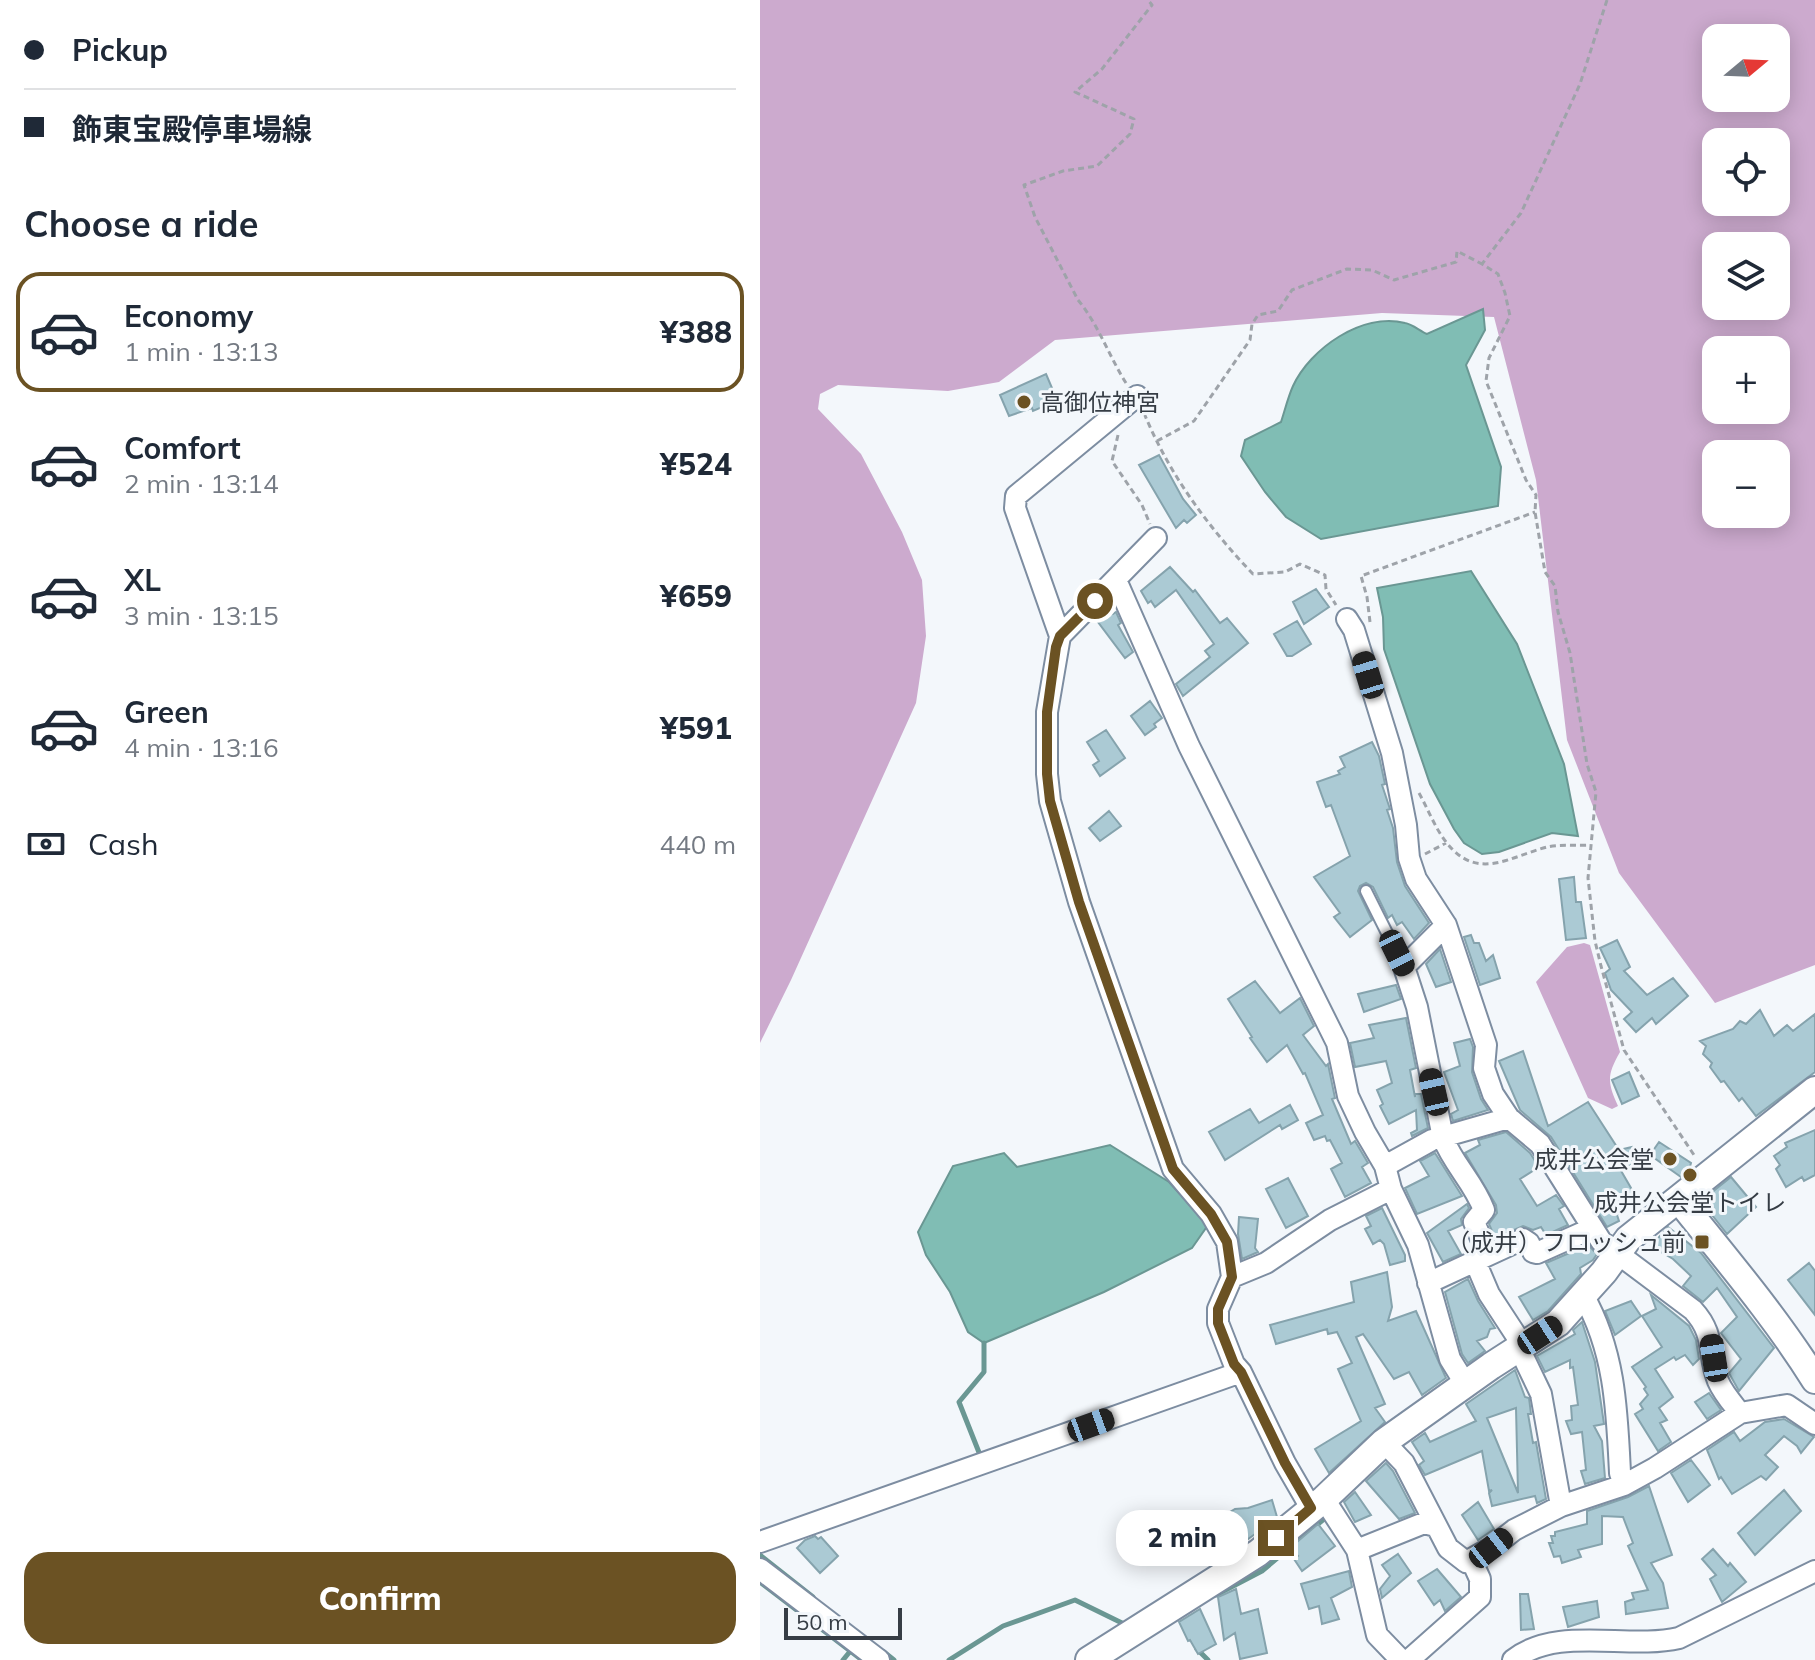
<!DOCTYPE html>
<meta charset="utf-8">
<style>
:root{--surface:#fff;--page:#f6f6f7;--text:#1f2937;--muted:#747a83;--line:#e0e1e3;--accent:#6b5223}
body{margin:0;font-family:Mulish,"Noto Sans JP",sans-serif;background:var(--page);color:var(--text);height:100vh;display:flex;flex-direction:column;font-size:30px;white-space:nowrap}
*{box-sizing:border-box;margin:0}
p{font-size:26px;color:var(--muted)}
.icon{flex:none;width:44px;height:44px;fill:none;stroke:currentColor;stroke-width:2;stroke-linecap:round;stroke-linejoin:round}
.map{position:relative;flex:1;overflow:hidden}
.details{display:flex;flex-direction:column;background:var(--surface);width:760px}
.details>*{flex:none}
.banner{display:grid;align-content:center;height:176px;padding:0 24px;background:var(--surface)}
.needle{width:52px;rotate:71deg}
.fabs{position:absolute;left:942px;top:24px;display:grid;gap:16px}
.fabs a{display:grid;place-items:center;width:88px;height:88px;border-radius:16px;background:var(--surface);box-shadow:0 4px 20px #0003;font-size:40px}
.scale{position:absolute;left:24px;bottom:20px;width:118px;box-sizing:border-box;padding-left:8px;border:4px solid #363d45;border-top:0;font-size:22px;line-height:28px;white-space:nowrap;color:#363d45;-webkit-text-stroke:6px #f3f7fb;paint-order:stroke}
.end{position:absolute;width:36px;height:36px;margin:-18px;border:10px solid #6b5223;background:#fff;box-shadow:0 0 0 4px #fff}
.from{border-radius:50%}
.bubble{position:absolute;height:56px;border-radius:24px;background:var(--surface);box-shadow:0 4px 20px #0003;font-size:26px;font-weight:800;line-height:56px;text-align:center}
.car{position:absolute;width:24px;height:48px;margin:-24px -12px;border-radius:10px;box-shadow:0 0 6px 2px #0007;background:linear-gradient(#222 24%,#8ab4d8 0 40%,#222 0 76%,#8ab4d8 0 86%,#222 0)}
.banner b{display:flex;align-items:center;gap:28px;height:76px;font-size:30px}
.banner b+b{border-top:2px solid var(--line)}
.banner i{width:20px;height:20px;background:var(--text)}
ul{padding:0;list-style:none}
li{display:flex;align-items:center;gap:24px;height:120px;margin:0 16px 12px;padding:0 8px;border:4px solid transparent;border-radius:24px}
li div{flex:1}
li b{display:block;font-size:30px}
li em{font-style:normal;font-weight:800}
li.on{border-color:var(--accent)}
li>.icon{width:72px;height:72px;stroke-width:1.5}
h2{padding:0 24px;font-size:36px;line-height:96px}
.pay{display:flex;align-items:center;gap:20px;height:88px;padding:0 24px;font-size:30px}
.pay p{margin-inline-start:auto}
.cta{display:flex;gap:16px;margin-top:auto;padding:16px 24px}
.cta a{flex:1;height:92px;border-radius:24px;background:var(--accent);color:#fff;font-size:32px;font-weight:800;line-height:92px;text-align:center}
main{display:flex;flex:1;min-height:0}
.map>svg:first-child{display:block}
.forest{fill:#ccaace;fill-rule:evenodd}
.water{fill:#80bdb4;stroke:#6a9793;stroke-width:2}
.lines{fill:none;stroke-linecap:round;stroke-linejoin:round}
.stream{stroke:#6a9793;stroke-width:5}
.building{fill:#abcad4;stroke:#85a3ad;stroke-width:2;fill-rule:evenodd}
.lane-casing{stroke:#7d8da1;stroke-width:14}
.street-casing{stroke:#7d8da1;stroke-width:24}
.secondary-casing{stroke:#7d8da1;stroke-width:30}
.path{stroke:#9ea3a9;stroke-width:3;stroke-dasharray:6 4;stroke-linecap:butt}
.lane{stroke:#fff;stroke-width:10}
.street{stroke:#fff;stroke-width:20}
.secondary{stroke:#fff;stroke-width:26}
.route{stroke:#6b5223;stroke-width:10}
.poi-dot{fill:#6b5223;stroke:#f3f7fb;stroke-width:3}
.labels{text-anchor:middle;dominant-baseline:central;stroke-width:6;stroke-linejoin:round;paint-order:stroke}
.poi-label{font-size:24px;fill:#363d45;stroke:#f3f7fb;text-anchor:end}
</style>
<main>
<section class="details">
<div class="banner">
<b><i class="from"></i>Pickup</b>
<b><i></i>飾東宝殿停車場線</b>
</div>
<h2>Choose a ride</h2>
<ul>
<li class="on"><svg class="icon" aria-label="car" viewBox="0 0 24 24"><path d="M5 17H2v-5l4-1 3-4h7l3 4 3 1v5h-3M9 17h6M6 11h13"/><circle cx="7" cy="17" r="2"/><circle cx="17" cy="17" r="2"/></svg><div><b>Economy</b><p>1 min · 13:13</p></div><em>¥388</em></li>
<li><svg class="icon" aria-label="car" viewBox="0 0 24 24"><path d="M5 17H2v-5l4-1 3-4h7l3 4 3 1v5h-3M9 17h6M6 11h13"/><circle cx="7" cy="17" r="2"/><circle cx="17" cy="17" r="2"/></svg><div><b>Comfort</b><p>2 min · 13:14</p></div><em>¥524</em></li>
<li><svg class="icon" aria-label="car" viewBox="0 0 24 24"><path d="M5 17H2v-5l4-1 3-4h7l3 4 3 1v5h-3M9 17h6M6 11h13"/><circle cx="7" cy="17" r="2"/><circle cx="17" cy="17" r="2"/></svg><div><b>XL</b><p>3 min · 13:15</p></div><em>¥659</em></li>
<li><svg class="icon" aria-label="car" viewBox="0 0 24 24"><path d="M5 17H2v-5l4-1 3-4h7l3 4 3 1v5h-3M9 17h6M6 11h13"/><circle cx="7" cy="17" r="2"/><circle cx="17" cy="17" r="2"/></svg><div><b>Green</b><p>4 min · 13:16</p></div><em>¥591</em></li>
</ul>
<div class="pay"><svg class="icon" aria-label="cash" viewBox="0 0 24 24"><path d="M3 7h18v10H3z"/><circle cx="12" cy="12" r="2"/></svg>Cash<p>440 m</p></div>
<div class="cta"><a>Confirm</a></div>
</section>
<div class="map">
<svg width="1055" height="1660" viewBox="0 0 1055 1660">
<rect width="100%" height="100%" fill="#f3f7fb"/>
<path class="forest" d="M0 0H1055V965L955 1003 859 873 807 740 776 480 734 317 622 313 295 340 239 382 188 391 78 385 60 394 58 409 101 454 142 532 162 580 166 636 156 703 31 980 0 1043ZM956 38H1016V98H956ZM956 142H1016V202H956ZM956 246H1016V306H956ZM956 350H1016V410H956ZM956 454H1016V514H956Z
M824 943 830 945 860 1052C847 1075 847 1082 858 1106L852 1109 828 1098 776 982 807 947Z"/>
<path class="water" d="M723 309 725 330 706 365 741 467 738 506 561 539 526 517 505 492 481 456 485 440 521 422C525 410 528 397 533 386 550 349 602 312 645 323 652 324 660 331 667 334Z
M711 571 757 644 804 764 818 836 792 833 739 852 722 854 704 843 694 829 670 784 624 649 623 617 617 588Z
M350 1145 409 1182 448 1225 432 1248 344 1292 224 1343 208 1332 190 1292 166 1255 158 1232 193 1166 244 1153 257 1167Z"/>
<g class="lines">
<path class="stream" d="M222 1460 199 1402 224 1372V1343
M0 1555 53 1597
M0 1582 102 1660
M456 1595 502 1571 564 1519
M437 1649 448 1660
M124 1652 134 1660
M83 1660 92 1649
M189 1660 243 1626 315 1600 364 1624"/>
</g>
<path class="building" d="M286 374 295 395 285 400 287 405 273 411 272 408 249 416 240 395Z
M399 455 423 499 436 515 427 523 424 520 416 528 379 465Z
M410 567 433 592 435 590 460 623 467 618 488 643 423 696 416 684 450 657 445 651 454 644 416 590 395 607 391 601 388 603 381 591Z
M556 589 569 607 544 624 533 602Z
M346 607 353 614 356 612 361 623 358 625 373 652 365 658 335 618Z
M537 621 551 644 532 656H527L514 634Z
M390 701 402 718 394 724 396 727 385 735 371 716Z
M346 730 365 758 340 776 333 765 339 761 327 742Z
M612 742 619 756 625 784 622 785 630 809 627 810 633 828 637 862 645 886 669 923 654 939 642 922 637 925 632 915 628 918 613 887 606 883 600 886 598 891 612 920 590 937 574 917 580 913 554 877 590 856 571 805 566 807 557 782 580 774 578 771 585 767 580 757Z
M349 811 361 826 340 841 329 828Z
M814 877 816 902H821L826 938 806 940 799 879Z
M711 935 714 943H719L726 961 733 955 740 978 720 985 704 937Z
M857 940 870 967 864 971 887 995 913 978 928 996 896 1024 892 1018 876 1032 864 1019 872 1012 851 990 845 973 850 969 840 948Z
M680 949 691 982 676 987 666 964Z
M495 981 520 1013 540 998 554 1026 543 1035 566 1066 568 1064 575 1098 572 1099 591 1144 595 1141 608 1163 602 1167 611 1183 585 1197 571 1169 582 1163 570 1140 567 1141 565 1136 554 1140 546 1123 563 1115 545 1073 543 1074 527 1045 507 1062 490 1038 492 1037 468 999Z
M636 985 641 999 604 1012 598 994Z
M1000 1010 1014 1036 1027 1025 1033 1031 1055 1014V1072L996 1116 982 1098 979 1101 964 1081 961 1082 950 1067 952 1063 943 1054 946 1046 940 1041 973 1029 980 1021 986 1024Z
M646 1018 656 1068 650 1070 655 1097V1094H661L668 1128 652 1136 651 1133 657 1130 656 1110 629 1124 620 1106 623 1104 617 1090 632 1083 626 1061 595 1067 590 1043 614 1038 609 1025Z
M710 1039 713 1047 712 1072 721 1099 728 1110 693 1121 691 1114 698 1110 684 1072 700 1066 694 1043Z
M763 1051 788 1126 828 1102 859 1150 872 1147 877 1160 875 1164 860 1169 878 1200 857 1215 859 1221 847 1227 791 1137 760 1110 739 1061Z
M869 1072 879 1096 862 1104 852 1080Z
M530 1105 538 1120 522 1129 520 1125 465 1160 449 1132 490 1109 499 1123Z
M1055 1130V1175L1044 1181 1042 1177 1026 1187 1016 1169 1020 1165 1014 1156 1027 1147 1025 1143Z
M746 1132 770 1153 779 1167 760 1179 777 1206 796 1195 804 1206 799 1209 808 1225 786 1235 781 1227 773 1230 763 1226 735 1238 729 1224 737 1213 736 1205 705 1153 720 1145 718 1140Z
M899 1142 931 1163 929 1170 921 1177 890 1155Z
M675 1153 702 1196 657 1214 645 1188 669 1176 660 1161Z
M971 1177 996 1207 967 1234 941 1201Z
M528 1178 548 1216 526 1228 506 1189Z
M707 1204 709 1208 701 1219 702 1225 688 1231 701 1254 683 1262 667 1233Z
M622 1208 645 1255V1261L630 1265 624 1244 620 1240 613 1244 605 1229 611 1226 606 1216Z
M479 1217 498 1219 495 1248 498 1252 482 1259 478 1234Z
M908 1227 941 1253 1014 1348 979 1391 969 1373 981 1359 961 1333 977 1317 957 1288 943 1302 923 1286 931 1276 913 1259 891 1246Z
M828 1245 837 1254 833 1260 820 1268 821 1274 788 1311 773 1320 759 1297 795 1279 786 1263Z
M1049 1263 1055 1271V1315L1028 1280Z
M627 1272 632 1307 628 1321 656 1311 686 1378 662 1395 649 1372 634 1379 603 1334 596 1337 625 1404 615 1408 625 1422 569 1473 555 1449 601 1421 578 1369 592 1363 577 1332 568 1334 567 1329 516 1344 510 1325 594 1302 591 1282Z
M708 1279 718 1301 735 1328 730 1329 727 1337 717 1341 725 1351 708 1363 702 1354 685 1292Z
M891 1295 929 1326 936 1340 939 1359 933 1365 925 1355 916 1360 914 1357 895 1369 913 1397 899 1408 907 1420 900 1423 911 1442 898 1451 875 1414 883 1409 880 1404 888 1395 884 1389 886 1387 872 1367 902 1347 882 1316 896 1309Z
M871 1301 881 1316 855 1335 845 1311Z
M822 1322 835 1362 844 1424 834 1426 842 1441 845 1478 825 1484 821 1471 826 1470 822 1432 811 1434 806 1421 812 1420 811 1406 818 1405 813 1367 810 1368V1360L785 1372 777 1356 815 1334 813 1330Z
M755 1370 765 1397 769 1398 771 1414H768L773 1443 776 1442 786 1499 777 1503 775 1496 732 1506 729 1493 732 1490 729 1491 722 1451 665 1475 659 1465 664 1461 652 1442 665 1433 670 1442 716 1421 706 1404ZM756 1408 758 1493 727 1418Z
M949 1393 961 1410 947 1419 935 1402Z
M1024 1419 1054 1437 1041 1453 1037 1446 1024 1436 1005 1455 1018 1467 1006 1480 1001 1476 972 1494 961 1477 959 1479 947 1450 974 1432 980 1441 1005 1422Z
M931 1460 950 1485 928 1502 911 1473Z
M626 1463 633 1471 655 1513 639 1519 606 1481Z
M889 1486 912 1555 891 1563 903 1583 908 1608 866 1614 865 1602 874 1599 872 1593 888 1590 868 1546 873 1543 863 1517 842 1516V1544L818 1550 821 1557 802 1563 800 1556 794 1557 789 1543H793L791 1536H795V1532L827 1524V1511L868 1497Z
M1024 1490 1041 1511 995 1555 978 1533Z
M595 1492 611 1515 595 1522 584 1502Z
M512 1500 517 1517 499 1524 502 1529 470 1552 458 1535 463 1529 457 1520 475 1509 488 1508Z
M718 1502 734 1529 718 1540 702 1515Z
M558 1524 575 1546 542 1571 534 1559 538 1556 530 1548Z
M55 1536 58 1539 61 1537 78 1556 60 1573 37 1548 45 1540Z
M953 1549 968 1566 970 1563 986 1582 962 1602 950 1579 956 1575 942 1559Z
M638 1554 651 1573 622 1598 620 1589 630 1576 622 1565Z
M677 1569 701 1597 685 1611 680 1600 674 1605 658 1581Z
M589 1571 592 1587 571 1598 579 1619 562 1624 559 1606 549 1609 541 1584Z
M476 1589 481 1614 498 1609 507 1653 480 1659 475 1633 464 1640 458 1597Z
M760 1594H768L774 1629 761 1630Z
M837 1601 839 1617 808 1627 803 1607Z
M440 1609 456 1644 438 1654 430 1640 428 1641 419 1622Z"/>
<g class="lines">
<g class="lane-casing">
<path id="lane" d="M606 891 644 967"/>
</g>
<g class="street-casing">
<path id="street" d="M396 538 300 636 287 712V774L290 801 319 902 413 1169 451 1214 467 1242 472 1277 458 1309V1323L474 1364 481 1372 525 1463 551 1508
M356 580 429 746 577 1043 588 1096 605 1132 625 1166 631 1189 658 1245 690 1359 706 1385
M587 619 594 630 632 753 646 825 649 858 656 879 686 925 726 1045 724 1068 733 1094 749 1118 780 1144 841 1241 933 1310C956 1335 947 1353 958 1381 963 1393 972 1403 980 1413
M300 636 255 508 256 496 377 396
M686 925 644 967 657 1007 683 1138C693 1164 714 1183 724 1210L714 1222 728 1255
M625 1166 672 1140 749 1118
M715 1261 729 1294 763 1346
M472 1277 506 1263 570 1220 631 1189
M668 1283 763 1239 769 1243 773 1252 777 1253 833 1228
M823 1295C855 1351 857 1410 860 1473L864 1485
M759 1348 781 1394 801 1506
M624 1442 644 1463 688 1548 706 1562 731 1548 754 1530 801 1506 864 1485 895 1468 980 1413 1027 1405 1055 1424
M564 1499 597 1550 617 1635 641 1660
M0 1542 481 1372
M597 1550 664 1523 676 1526
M0 1569 119 1660
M649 1660 720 1597V1579L711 1559
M753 1660C797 1625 867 1650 919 1638L1055 1571"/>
</g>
<g class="secondary-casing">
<path id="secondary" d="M919 1200C966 1259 1015 1316 1055 1380
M329 1660 498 1553 564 1499 624 1442 731 1366 798 1323 844 1272 868 1239 1055 1090"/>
</g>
<path class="path" d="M847 0 820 84 761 213 722 264 738 274 745 293 750 316 729 358 726 381 766 480 776 495 775 512 785 572 795 586 798 612 810 653 827 764 836 792 828 878 835 941 841 966 864 1050 936 1158
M366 383C349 356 338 324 318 300L275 217 264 185 303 171 337 166 370 134 374 119 315 92 342 69 392 5 388 0
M384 413C409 474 448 527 493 574L525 572 540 564 565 575 566 589 576 605
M358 435 352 461 382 505 390 524
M397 441 434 421 490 340 492 324 498 315 518 311 532 290 587 269 612 270 634 280 696 262 697 251 722 264
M610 622 607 597 601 576 775 512
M659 793C668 809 675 828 686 842 717 882 749 857 787 847 800 844 817 846 830 845
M665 854 686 843
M870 1167 871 1171"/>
<use href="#lane" class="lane"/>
<use href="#street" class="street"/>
<use href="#secondary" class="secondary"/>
</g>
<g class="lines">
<path class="route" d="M335 601 300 636 296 647 287 712V774L290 801 319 902 413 1169 451 1214 467 1242 472 1277 458 1309V1323L474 1364 481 1372 525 1463 551 1508 516 1538"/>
</g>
<g class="poi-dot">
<circle cx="264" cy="402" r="8"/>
<circle cx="910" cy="1159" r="8"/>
<circle cx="930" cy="1175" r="8"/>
<rect x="934" y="1234" width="16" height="16" rx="4"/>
</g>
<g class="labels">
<g class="poi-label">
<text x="280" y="402" text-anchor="start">高御位神宮</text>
<text x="894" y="1159">成井公会堂</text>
<text x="930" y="1202" text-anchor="middle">成井公会堂トイレ</text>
<text x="926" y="1242">（成井）フロッシュ前</text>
</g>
</g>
</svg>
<div class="fabs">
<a><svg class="needle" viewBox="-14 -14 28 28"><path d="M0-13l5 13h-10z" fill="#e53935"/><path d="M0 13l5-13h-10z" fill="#747a83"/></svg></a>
<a><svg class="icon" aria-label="locate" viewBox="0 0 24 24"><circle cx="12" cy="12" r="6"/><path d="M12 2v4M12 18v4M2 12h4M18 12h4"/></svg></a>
<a><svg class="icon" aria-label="layers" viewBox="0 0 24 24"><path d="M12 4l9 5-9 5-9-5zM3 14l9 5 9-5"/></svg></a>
<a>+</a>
<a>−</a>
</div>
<div class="scale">50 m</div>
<i class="end from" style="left:335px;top:601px"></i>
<i class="end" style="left:516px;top:1538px"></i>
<div class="bubble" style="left:356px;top:1510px;width:132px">2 min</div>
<i class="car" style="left:608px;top:675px;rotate:343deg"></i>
<i class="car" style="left:637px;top:953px;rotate:154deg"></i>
<i class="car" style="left:674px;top:1092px;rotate:347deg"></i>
<i class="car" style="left:780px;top:1335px;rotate:57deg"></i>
<i class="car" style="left:954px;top:1358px;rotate:351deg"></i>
<i class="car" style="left:331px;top:1425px;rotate:70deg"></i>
<i class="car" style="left:731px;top:1548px;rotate:52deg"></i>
</div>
</main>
